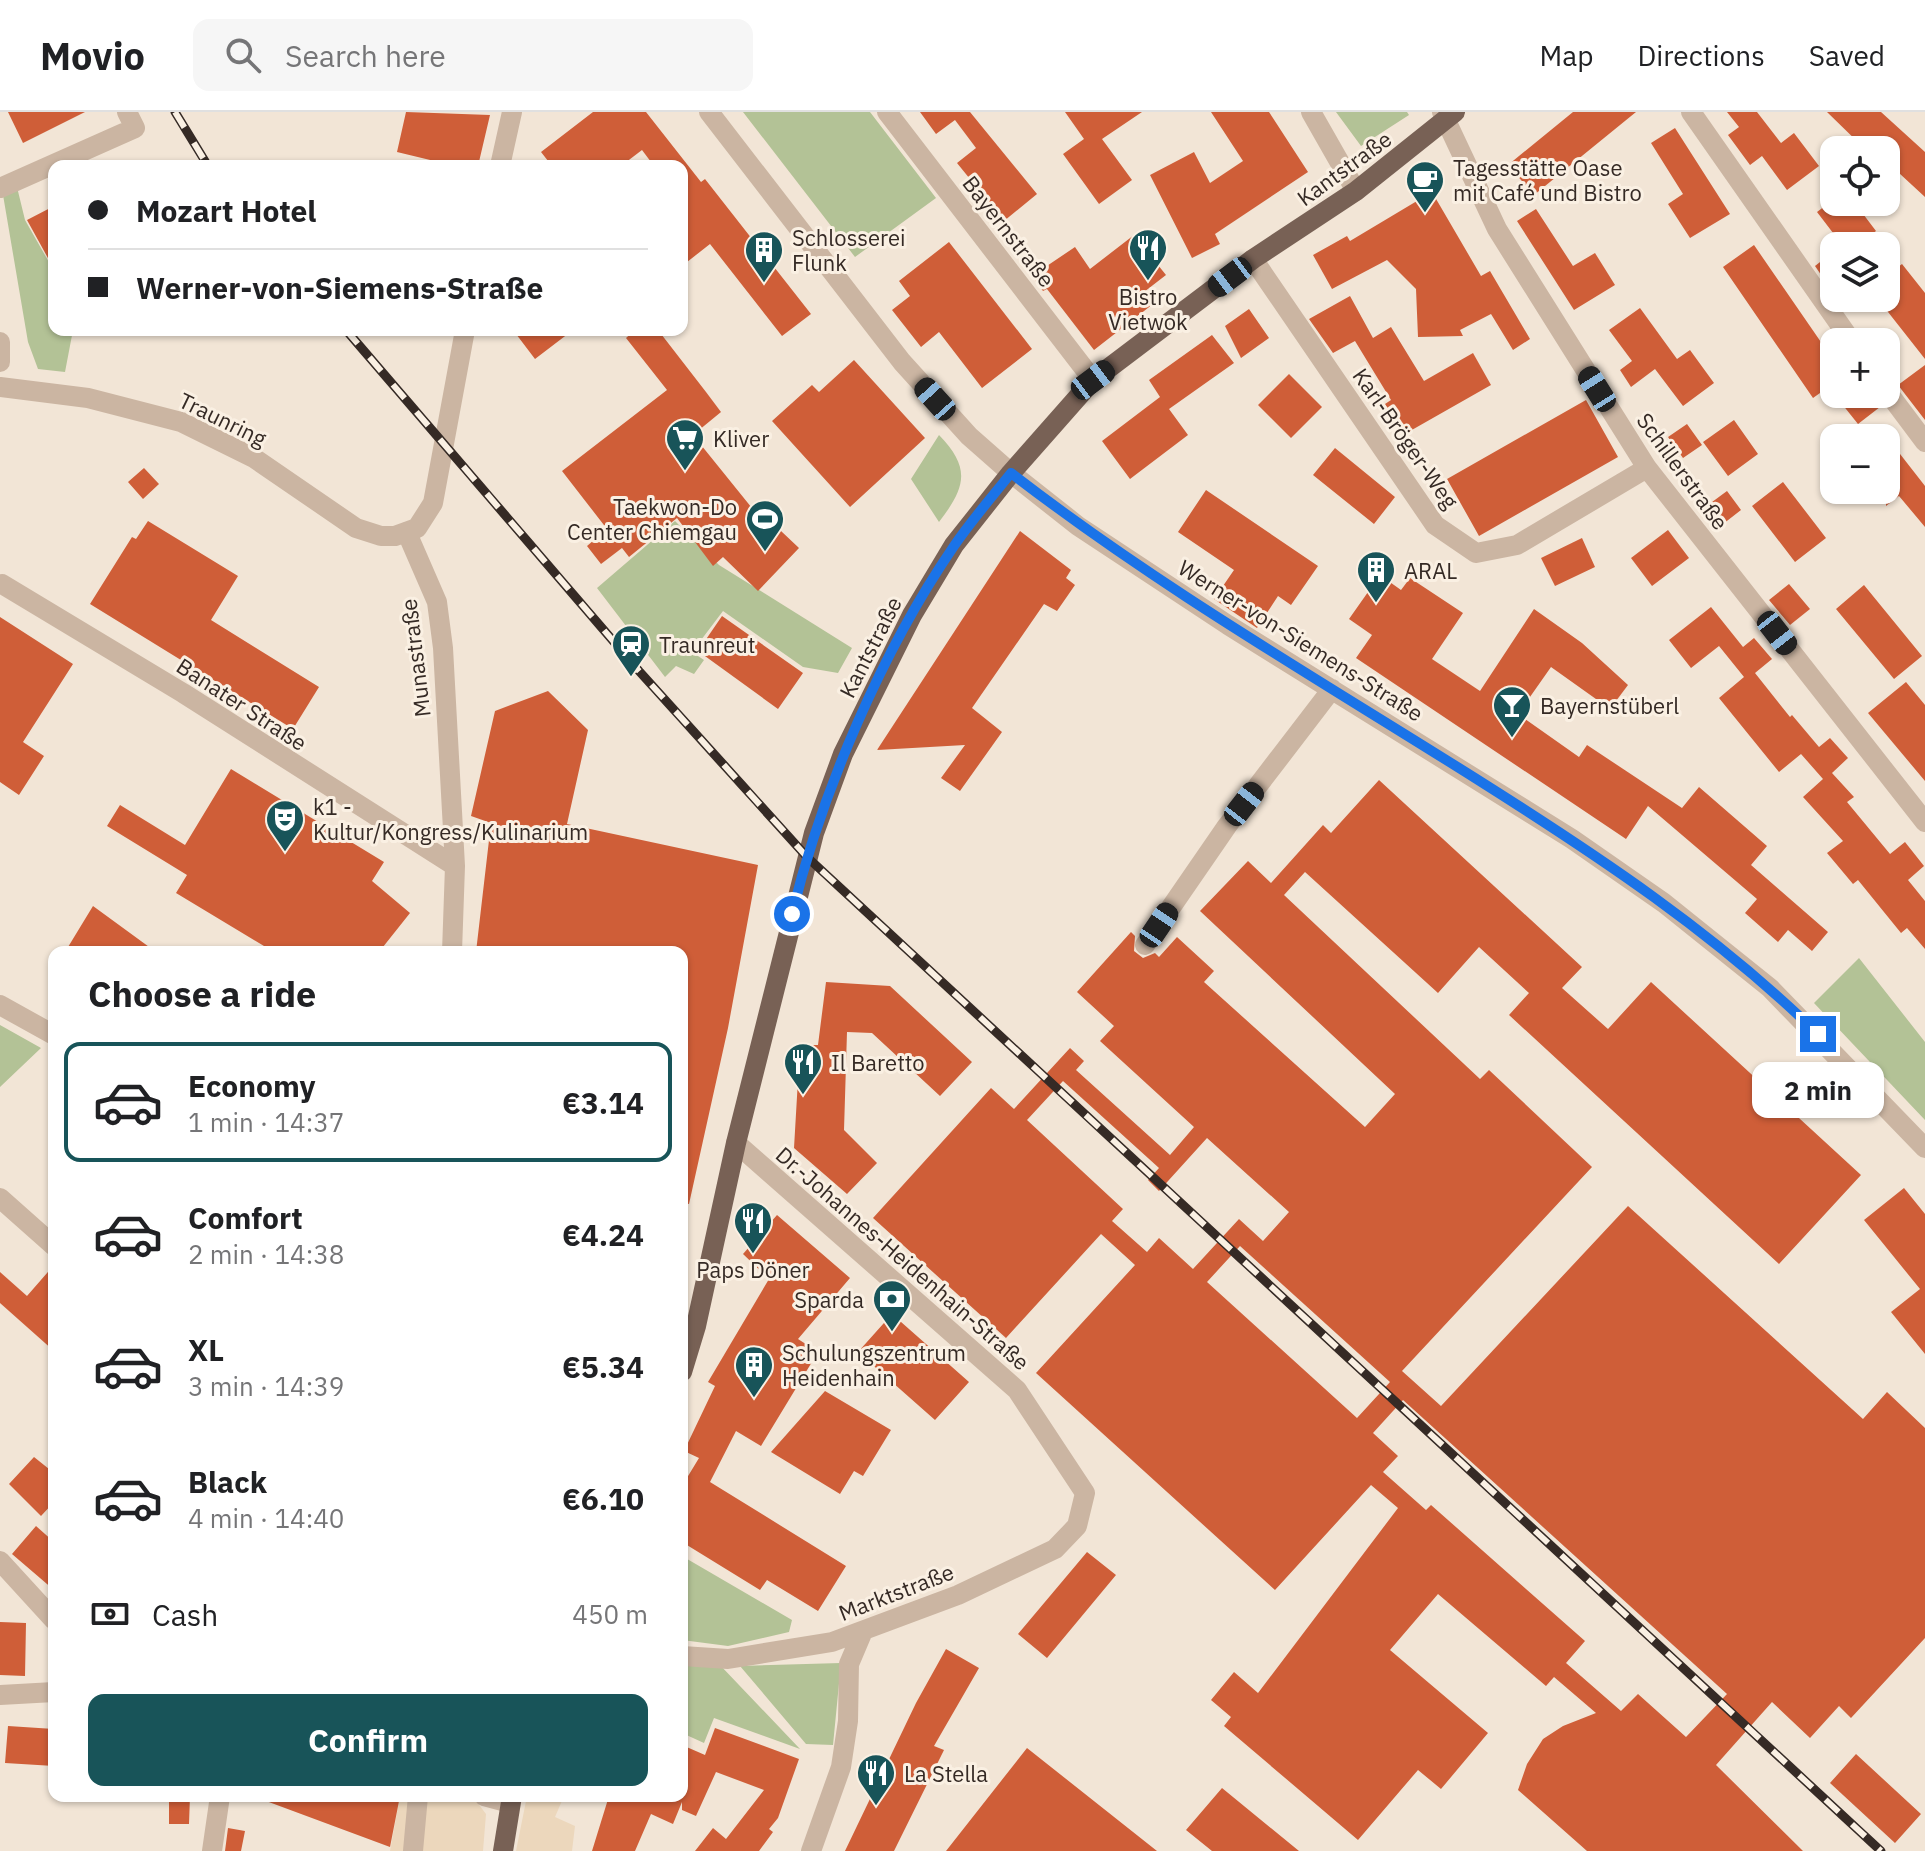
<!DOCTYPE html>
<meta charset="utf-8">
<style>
:root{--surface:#fff;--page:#f6f6f6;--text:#202124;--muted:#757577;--line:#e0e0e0;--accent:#185459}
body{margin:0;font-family:"IBM Plex Sans",sans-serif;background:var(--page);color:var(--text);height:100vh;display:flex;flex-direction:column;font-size:30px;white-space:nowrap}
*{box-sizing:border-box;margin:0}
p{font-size:26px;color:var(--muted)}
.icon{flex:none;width:44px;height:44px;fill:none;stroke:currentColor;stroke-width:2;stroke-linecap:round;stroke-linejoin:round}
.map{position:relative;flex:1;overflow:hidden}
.drawer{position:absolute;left:48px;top:834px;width:640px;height:856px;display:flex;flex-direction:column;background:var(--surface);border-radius:16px;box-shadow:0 2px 6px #0004}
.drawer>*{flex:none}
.guide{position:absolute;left:48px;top:48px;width:640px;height:176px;border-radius:16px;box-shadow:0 2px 6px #0004;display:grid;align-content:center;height:176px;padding:0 40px;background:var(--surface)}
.controls{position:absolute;left:1820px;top:24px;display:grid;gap:16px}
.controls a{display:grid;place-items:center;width:80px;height:80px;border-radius:16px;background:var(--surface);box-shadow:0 2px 6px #0004;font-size:40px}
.end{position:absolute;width:36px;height:36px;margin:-18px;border:10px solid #1a73e8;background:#fff;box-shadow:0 0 0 4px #fff}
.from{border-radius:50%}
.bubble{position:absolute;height:56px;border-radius:16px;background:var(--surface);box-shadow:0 2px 6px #0004;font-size:26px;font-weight:800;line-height:56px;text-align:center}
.car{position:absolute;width:24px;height:48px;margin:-24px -12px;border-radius:10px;box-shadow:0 0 6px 2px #0007;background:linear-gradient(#222 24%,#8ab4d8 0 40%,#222 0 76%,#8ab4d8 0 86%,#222 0)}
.guide b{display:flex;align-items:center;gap:28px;height:76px;font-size:30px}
.guide b+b{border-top:2px solid var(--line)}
.guide i{width:20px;height:20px;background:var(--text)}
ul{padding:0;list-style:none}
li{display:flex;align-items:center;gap:24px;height:120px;margin:0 16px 12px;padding:0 24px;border:4px solid transparent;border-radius:16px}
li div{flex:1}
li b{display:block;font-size:30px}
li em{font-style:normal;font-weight:800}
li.active{border-color:var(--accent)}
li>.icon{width:72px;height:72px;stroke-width:1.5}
h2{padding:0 40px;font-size:36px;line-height:96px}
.pay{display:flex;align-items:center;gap:20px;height:88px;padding:0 40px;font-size:30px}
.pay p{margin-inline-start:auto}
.action{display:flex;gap:16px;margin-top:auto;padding:16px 40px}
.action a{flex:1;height:92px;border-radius:16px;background:var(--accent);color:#fff;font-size:32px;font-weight:800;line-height:92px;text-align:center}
header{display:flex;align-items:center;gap:48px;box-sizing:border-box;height:112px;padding:0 40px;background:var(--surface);border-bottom:2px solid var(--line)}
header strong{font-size:38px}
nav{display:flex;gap:44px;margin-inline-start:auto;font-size:28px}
.search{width:560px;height:72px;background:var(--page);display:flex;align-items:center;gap:20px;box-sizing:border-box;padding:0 28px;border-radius:16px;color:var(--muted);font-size:30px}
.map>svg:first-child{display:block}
.green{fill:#b3c296}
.plaza{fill:#ecd7bc}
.building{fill:#cf5e38;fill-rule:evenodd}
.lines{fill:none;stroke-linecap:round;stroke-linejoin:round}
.minor{stroke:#cbb5a2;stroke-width:20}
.major{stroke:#786155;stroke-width:20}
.rail-casing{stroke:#352a25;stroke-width:9}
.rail{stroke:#faf0e3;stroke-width:6;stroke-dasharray:18;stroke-linecap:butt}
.route{stroke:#1a73e8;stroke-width:10}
.labels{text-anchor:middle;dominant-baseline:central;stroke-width:6;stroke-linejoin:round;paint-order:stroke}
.poi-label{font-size:22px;fill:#352a25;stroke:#faf0e3;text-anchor:start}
.street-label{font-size:22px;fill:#352a25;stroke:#faf0e3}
</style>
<header>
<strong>Movio</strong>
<div class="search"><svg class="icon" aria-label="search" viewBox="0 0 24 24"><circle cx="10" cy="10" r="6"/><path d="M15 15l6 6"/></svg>Search here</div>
<nav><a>Map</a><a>Directions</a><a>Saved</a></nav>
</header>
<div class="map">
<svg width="1925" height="1739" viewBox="0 0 1925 1739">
<rect width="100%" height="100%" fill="#f2e5d6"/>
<path class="green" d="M743 0H870L936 86 855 145Z
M1336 0H1407L1409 3 1361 34Z
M16 71 25 108 54 159V218H73L65 260 38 257 28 230 2 77Z
M939 323C971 356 966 375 939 410L911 367Z
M675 409 719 453 852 536 838 561 803 555 723 499 692 540 704 548 694 562 676 554 665 565 597 476Z
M1859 846 1925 930V1008L1814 891Z
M0 913 41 936 0 975Z
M682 1444 792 1508 789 1520 728 1534 682 1528Z
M682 1549 719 1552 800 1637 714 1606 704 1631 682 1621Z
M841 1551 833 1633 806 1632 740 1554Z"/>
<path class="plaza" d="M400 1684H453L477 1690 486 1702 483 1739H390Z
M527 1684H564L555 1705 575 1714 572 1739H516Z"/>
<path class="building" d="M8 0H85L23 31Z
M406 0 490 3 478 54H455L397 40Z
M593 0H646L701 70 705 67 811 202 782 224 710 132 682 154V54H654L642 38 621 54H552L541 40Z
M920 0H970L1037 82 1004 109 957 51 976 36 955 8 936 22Z
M1065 0H1142L1102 27 1132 68 1099 92 1063 42 1084 27Z
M1211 0H1269L1308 60 1215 122 1220 132 1192 146 1150 63 1194 40 1210 71 1243 49Z
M1573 0H1636L1534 83 1508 53Z
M1727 0H1757L1781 31 1794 21 1819 54 1787 78 1762 44 1750 53 1728 23 1739 15Z
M1827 0H1881L1925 40V85L1886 49 1898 38H1866Z
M1675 16 1730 102 1690 126 1668 92 1683 82 1651 31Z
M1432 80 1481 164 1490 159 1530 227 1513 238 1491 202 1460 218 1463 224 1418 225 1416 177 1387 148 1332 177 1313 143 1347 124 1350 129Z
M1830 90H1854L1876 119 1856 134H1843L1817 100Z
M54 94V157L27 108Z
M1536 97 1573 154 1595 141 1615 173 1574 198 1517 109Z
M1134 123 1166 163 1144 180 1153 192 1094 238 1047 177 1043 179 1032 164 1075 135 1090 157Z
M949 130 1032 237 982 276 939 220 921 235 892 198 910 184 899 169Z
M1754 133 1834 249V271L1813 286 1723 155Z
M1834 139V182L1815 154Z
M1902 152 1925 181V247L1877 186H1886V164Z
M1350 184 1373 226 1391 215 1424 269 1473 241 1491 273 1403 323 1385 292 1391 288 1355 229 1333 241 1309 207Z
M1640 196 1677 247 1690 238 1714 271 1683 294 1655 257 1631 275 1620 258 1632 249 1609 218Z
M1249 197 1269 226 1241 246 1225 214Z
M513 218H573L535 247Z
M635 218H658L706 280 721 300 693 323 760 406 763 402 799 436 758 479 723 445 713 454 677 406 629 445 622 436 601 452 587 434 607 417 562 359 667 278 626 226Z
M1212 223 1234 251 1169 297 1188 323 1130 367 1102 329 1160 285 1149 268Z
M854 248 925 326 850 395 772 309 812 273 819 280Z
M1925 253V308L1898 273Z
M1289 262 1322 295 1291 326 1258 293Z
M1834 282H1870L1880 295 1858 312Z
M1586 288 1618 345 1479 424 1447 367Z
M1734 308 1758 342 1728 364 1703 330Z
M1687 312 1702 333 1683 346 1668 325Z
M1886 324 1925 374V415L1899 384 1886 394Z
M1335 336 1395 385 1374 412 1313 363Z
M144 356 159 372 143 387 128 370Z
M1783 370 1826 426 1795 450 1752 394Z
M1206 378 1318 454 1291 493 1278 484 1257 516 1214 487 1234 458 1178 420Z
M1727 379 1741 398 1723 412 1708 393Z
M148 409 238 464 211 508 319 575 293 617 90 492 132 425 136 427Z
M1668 418 1689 446 1652 474 1631 446Z
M1020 419 1071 458 1066 466 1075 473 1057 499 1044 492 972 596 1002 620 960 679 941 666 965 633 877 638Z
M1582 426 1595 455 1555 474 1541 446Z
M1380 463 1401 478 1410 466 1463 501 1432 547 1480 579 1534 497 1582 531 1628 573 1610 597 1551 555 1518 602 1579 645 1587 633 1682 696 1699 675 1767 734 1751 753 1828 820 1812 839 1788 818 1778 830 1745 801 1757 787 1648 694 1626 727 1356 546 1372 523 1349 507Z
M1789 472 1810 497 1790 513 1769 488Z
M1864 473 1922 544 1894 567 1836 497Z
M1711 495 1743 535 1754 526 1772 547 1755 561 1790 605 1792 603 1819 635 1830 626 1848 646 1832 661 1854 685 1847 690 1890 742 1905 730 1924 754 1908 768 1925 789V837L1907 816 1901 821 1858 768 1853 772 1827 741 1843 729 1803 685 1823 667 1801 642 1779 660 1719 586 1744 565 1719 534 1691 556 1669 528Z
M722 504 803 561 778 597 698 539Z
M0 505 73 552 23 630 44 644 19 683 0 670Z
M1906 570 1925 593V669L1868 601Z
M548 579 588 618 567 712 758 753 728 916 689 1092 682 1091V933L687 908 682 907V840H476L491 711 471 704 495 599Z
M231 657 384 750 372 769 410 801 379 840H274L176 781 187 763 107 714 120 693 185 733Z
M1379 668 1582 855 1562 876 1608 917 1651 870 1861 1063 1779 1152 1509 903 1529 881 1479 835 1438 881 1305 760 1284 783 1480 967 1489 958 1592 1055 1402 1259 1441 1294 1628 1094 1863 1307 1887 1280 1925 1316V1526L1851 1606 1839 1594 1810 1626 1772 1590 1716 1653 1803 1739H1587L1518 1678 1527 1652 1543 1627 1563 1614 1596 1601 1554 1565 1546 1574 1438 1482 1390 1538 1488 1621 1441 1677 1418 1658 1358 1728 1224 1614 1231 1605 1211 1588 1234 1560 1258 1581 1398 1396 1371 1373 1275 1478 1036 1261 1135 1153 1101 1122 1006 1226 873 1106 991 976 1014 997 1070 936 1084 949 1076 958 1170 1043 1194 1015 1100 929 1114 914 1077 880 1131 820 1135 824 1134 839 1143 846 1155 841 1159 845 1177 825 1214 859 1204 870 1365 1015 1395 982 1200 799 1248 749 1271 771 1323 713 1331 721ZM1063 969 1159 1056 1148 1068 1159 1079 1207 1026 1289 1100 1263 1129 1239 1107 1193 1157 1159 1126 1147 1140 1112 1109 1123 1097 1027 1008ZM1240 1134 1390 1270 1357 1306 1207 1170ZM1403 1288 1727 1582 1686 1625 1638 1582 1621 1599 1566 1551 1585 1529 1431 1393 1426 1398 1383 1360 1398 1344 1373 1321Z
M93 794 156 840H65Z
M826 870 890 874 972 950 940 984 872 921 847 920 844 1018 877 1051 847 1082 794 1036 800 933H818Z
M1904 1076 1925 1102V1242L1891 1200 1920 1177 1864 1108Z
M777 1103 850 1166 798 1227 818 1240 761 1334 736 1319 710 1370 846 1454 818 1499 767 1468 760 1478 682 1430V1374L699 1346 684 1339 715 1274 708 1270 769 1167 743 1142Z
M54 1153V1239L0 1191V1160L27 1184Z
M892 1202 969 1270 935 1308 858 1240Z
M825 1279 891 1318 863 1364 854 1359 840 1382 771 1340Z
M34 1345 54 1361V1390L41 1404 9 1372Z
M36 1414 54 1430V1478L12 1442Z
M1087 1440 1116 1463 1047 1546 1018 1522Z
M0 1510 26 1511 25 1564 0 1563Z
M946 1537 979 1556 934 1634 944 1638 894 1739H845L916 1591Z
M8 1614 54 1617V1654L5 1651Z
M715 1616 799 1647 778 1706 769 1717 773 1720 759 1739H695L713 1716 726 1727 764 1678 716 1660 696 1704 682 1698V1690L673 1712 651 1702 635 1739H592L609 1684H682V1633L705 1643Z
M1027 1636 1157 1739H946Z
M1856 1642 1921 1702 1895 1731 1830 1671Z
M1222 1676 1299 1739H1212L1186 1718Z
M169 1684H190L189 1712H169Z
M259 1684H400L390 1735 258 1686Z
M228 1716 245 1719 241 1739H225Z"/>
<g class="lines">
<path class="minor" d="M709 0 902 250 969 324 1011 361 1078 414 1228 513 1572 727 1664 791 1770 876 1925 1036
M887 0 1093 268
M1311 0 1356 79
M1442 0 1497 117 1647 356 1925 710
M1691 0 1852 230
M500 54 512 0
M0 76 135 16 127 0
M1253 147 1435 413 1476 441 1517 433 1647 356
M0 230V250
M0 275 88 286 181 310 254 346 356 416 381 424H395L417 416 433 391 465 218
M1886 278 1925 330
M407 421 437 490 443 536 455 754 452 840
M2 472 183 581 455 754
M1145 833 1227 714 1332 577
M0 893 54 923
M0 1086 54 1134
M0 1449 54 1508
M682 1544 728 1547 832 1530 958 1483 1055 1437 1077 1414 1085 1381 1017 1278 736 1031
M0 1583 54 1580
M484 1684 510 1691
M212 1739 220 1684
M413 1739 418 1684
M811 1739 841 1655 848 1609 849 1552 863 1519"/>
<path class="major" d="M682 1260 696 1214 736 1031 814 721 843 642 912 503 954 433 1011 361 1093 268 1253 147 1356 79 1455 0
M503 1739 512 1684"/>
<g class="rail-casing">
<path id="rail" d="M175 0 208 54
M346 218 639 559 807 745 1881 1739"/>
</g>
<use href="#rail" class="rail"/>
</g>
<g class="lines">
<path class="route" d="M792 802C822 679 882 539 954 434 971 409 992 385 1011 361 1157 474 1318 567 1475 666 1597 743 1715 821 1818 922"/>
</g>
<defs>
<g id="cafe-pin" transform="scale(2)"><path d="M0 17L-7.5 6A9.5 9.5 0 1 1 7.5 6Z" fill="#185459" stroke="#faf0e3"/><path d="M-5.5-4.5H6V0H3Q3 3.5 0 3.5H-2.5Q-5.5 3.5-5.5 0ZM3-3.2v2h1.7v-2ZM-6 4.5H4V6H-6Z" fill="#fff"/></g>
<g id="restaurant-pin" transform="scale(2)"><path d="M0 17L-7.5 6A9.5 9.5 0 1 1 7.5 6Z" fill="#185459" stroke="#faf0e3"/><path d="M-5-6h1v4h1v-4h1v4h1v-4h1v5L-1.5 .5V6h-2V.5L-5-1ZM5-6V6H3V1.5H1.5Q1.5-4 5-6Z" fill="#fff"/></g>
<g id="building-pin" transform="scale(2)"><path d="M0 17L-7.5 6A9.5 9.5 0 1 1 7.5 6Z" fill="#185459" stroke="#faf0e3"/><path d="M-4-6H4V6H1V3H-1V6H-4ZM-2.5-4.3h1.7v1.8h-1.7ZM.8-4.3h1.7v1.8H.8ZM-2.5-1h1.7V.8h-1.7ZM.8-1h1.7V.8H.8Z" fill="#fff"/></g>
<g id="supermarket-pin" transform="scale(2)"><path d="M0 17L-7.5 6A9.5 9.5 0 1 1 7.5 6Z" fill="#185459" stroke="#faf0e3"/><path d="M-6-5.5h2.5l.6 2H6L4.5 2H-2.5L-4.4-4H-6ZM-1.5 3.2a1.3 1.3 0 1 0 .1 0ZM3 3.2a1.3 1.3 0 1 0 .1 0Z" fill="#fff"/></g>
<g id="stadium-pin" transform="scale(2)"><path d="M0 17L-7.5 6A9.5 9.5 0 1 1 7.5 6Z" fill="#185459" stroke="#faf0e3"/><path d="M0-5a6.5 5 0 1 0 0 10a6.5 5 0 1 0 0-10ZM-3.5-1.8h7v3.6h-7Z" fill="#fff"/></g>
<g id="station-pin" transform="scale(2)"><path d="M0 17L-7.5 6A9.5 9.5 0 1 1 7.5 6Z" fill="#185459" stroke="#faf0e3"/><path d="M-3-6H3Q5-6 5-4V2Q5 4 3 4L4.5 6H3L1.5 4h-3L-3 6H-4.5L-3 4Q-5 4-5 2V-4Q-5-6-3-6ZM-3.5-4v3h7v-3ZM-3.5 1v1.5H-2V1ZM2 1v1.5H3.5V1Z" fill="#fff"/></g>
<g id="bar-pin" transform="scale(2)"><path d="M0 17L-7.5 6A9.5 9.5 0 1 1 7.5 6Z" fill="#185459" stroke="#faf0e3"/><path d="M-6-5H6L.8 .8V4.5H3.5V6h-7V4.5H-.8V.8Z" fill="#fff"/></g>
<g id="theatre-pin" transform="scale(2)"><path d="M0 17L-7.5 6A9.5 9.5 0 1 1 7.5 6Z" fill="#185459" stroke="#faf0e3"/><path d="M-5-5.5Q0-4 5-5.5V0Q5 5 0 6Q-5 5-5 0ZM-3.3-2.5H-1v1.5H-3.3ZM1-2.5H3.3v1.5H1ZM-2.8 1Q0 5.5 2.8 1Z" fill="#fff"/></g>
<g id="bank-pin" transform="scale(2)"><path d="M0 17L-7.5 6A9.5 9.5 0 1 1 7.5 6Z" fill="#185459" stroke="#faf0e3"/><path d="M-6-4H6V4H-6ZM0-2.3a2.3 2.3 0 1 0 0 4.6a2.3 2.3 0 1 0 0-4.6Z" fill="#fff"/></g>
</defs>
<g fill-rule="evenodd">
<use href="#cafe-pin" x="1425" y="68"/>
<use href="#restaurant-pin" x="1148" y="136"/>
<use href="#building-pin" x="764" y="138"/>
<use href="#supermarket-pin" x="685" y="326"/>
<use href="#stadium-pin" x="765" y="407"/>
<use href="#building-pin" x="1376" y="458"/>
<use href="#station-pin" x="631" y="532"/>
<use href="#bar-pin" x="1512" y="593"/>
<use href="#theatre-pin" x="285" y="707"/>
<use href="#restaurant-pin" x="803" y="950"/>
<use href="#restaurant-pin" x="753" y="1109"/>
<use href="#bank-pin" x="892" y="1187"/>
<use href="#building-pin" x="754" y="1253"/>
<use href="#restaurant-pin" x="876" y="1661"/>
</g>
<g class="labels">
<g class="poi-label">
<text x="1453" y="55">Tagesstätte Oase<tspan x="1453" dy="25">mit Café und Bistro</tspan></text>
<text x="792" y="125">Schlosserei<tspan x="792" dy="25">Flunk</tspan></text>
<text x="1148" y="184" text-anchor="middle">Bistro<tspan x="1148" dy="25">Vietwok</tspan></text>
<text x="713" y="326">Kliver</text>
<text x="737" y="394" text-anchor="end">Taekwon-Do<tspan x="737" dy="25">Center Chiemgau</tspan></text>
<text x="1404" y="458">ARAL</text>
<text x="659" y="532">Traunreut</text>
<text x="1540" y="593">Bayernstüberl</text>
<text x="313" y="694">k1 -<tspan x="313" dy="25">Kultur/Kongress/Kulinarium</tspan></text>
<text x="831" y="950">Il Baretto</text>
<text x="753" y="1157" text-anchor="middle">Paps Döner</text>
<text x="864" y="1187" text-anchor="end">Sparda</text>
<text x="782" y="1240">Schulungszentrum<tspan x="782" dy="25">Heidenhain</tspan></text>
<text x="904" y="1661">La Stella</text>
</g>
<g class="street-label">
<text transform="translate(1344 56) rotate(-36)">Kantstraße</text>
<text transform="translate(1009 119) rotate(52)">Bayernstraße</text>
<text transform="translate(223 307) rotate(26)">Traunring</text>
<text transform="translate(1406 326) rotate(55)">Karl-Bröger-Weg</text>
<text transform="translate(1683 359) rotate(54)">Schillerstraße</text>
<text transform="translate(1301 528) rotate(32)">Werner-von-Siemens-Straße</text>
<text transform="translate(870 535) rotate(-63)">Kantstraße</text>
<text transform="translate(415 546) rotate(-97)">Munastraße</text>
<text transform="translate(242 592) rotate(33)">Banater Straße</text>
<text transform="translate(903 1146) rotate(41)">Dr.-Johannes-Heidenhain-Straße</text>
<text transform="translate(896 1480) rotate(-21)">Marktstraße</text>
</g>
</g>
</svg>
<div class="controls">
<a><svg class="icon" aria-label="locate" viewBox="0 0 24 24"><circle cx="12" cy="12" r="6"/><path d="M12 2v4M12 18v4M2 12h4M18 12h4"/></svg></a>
<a><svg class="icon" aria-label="layers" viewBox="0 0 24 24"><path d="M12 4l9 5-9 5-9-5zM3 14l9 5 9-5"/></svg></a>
<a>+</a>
<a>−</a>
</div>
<i class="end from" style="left:792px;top:802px"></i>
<i class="end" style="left:1818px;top:922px"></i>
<div class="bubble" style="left:1752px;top:950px;width:132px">2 min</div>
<i class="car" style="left:1230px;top:165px;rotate:233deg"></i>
<i class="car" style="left:1093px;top:268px;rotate:53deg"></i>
<i class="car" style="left:1597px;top:277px;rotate:328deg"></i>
<i class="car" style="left:935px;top:287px;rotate:318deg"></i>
<i class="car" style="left:1777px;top:521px;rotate:142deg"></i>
<i class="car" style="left:1244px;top:692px;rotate:38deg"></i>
<i class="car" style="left:1159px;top:813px;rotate:34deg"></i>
<div class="guide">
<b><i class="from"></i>Mozart Hotel</b>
<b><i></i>Werner-von-Siemens-Straße</b>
</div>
<section class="drawer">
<h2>Choose a ride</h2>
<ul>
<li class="active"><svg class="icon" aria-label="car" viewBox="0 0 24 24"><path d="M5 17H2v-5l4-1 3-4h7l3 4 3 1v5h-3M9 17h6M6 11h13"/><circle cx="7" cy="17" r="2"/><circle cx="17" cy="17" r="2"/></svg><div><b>Economy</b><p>1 min · 14:37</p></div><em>€3.14</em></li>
<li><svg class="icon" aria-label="car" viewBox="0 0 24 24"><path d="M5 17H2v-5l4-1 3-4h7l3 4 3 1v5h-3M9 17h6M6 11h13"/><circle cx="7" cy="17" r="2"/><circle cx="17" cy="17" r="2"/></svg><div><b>Comfort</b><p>2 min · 14:38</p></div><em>€4.24</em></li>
<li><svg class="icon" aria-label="car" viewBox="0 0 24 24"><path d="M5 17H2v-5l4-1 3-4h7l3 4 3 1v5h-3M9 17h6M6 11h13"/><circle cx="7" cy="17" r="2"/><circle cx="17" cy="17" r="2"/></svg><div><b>XL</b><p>3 min · 14:39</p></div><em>€5.34</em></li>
<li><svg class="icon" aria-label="car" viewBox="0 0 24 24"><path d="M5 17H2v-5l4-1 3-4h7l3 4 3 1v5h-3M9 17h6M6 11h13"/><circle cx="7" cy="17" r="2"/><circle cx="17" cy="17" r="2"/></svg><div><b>Black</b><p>4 min · 14:40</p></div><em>€6.10</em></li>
</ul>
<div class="pay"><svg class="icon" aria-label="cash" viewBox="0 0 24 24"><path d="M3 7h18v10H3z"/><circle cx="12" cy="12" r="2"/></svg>Cash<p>450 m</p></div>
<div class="action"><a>Confirm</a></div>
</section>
</div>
